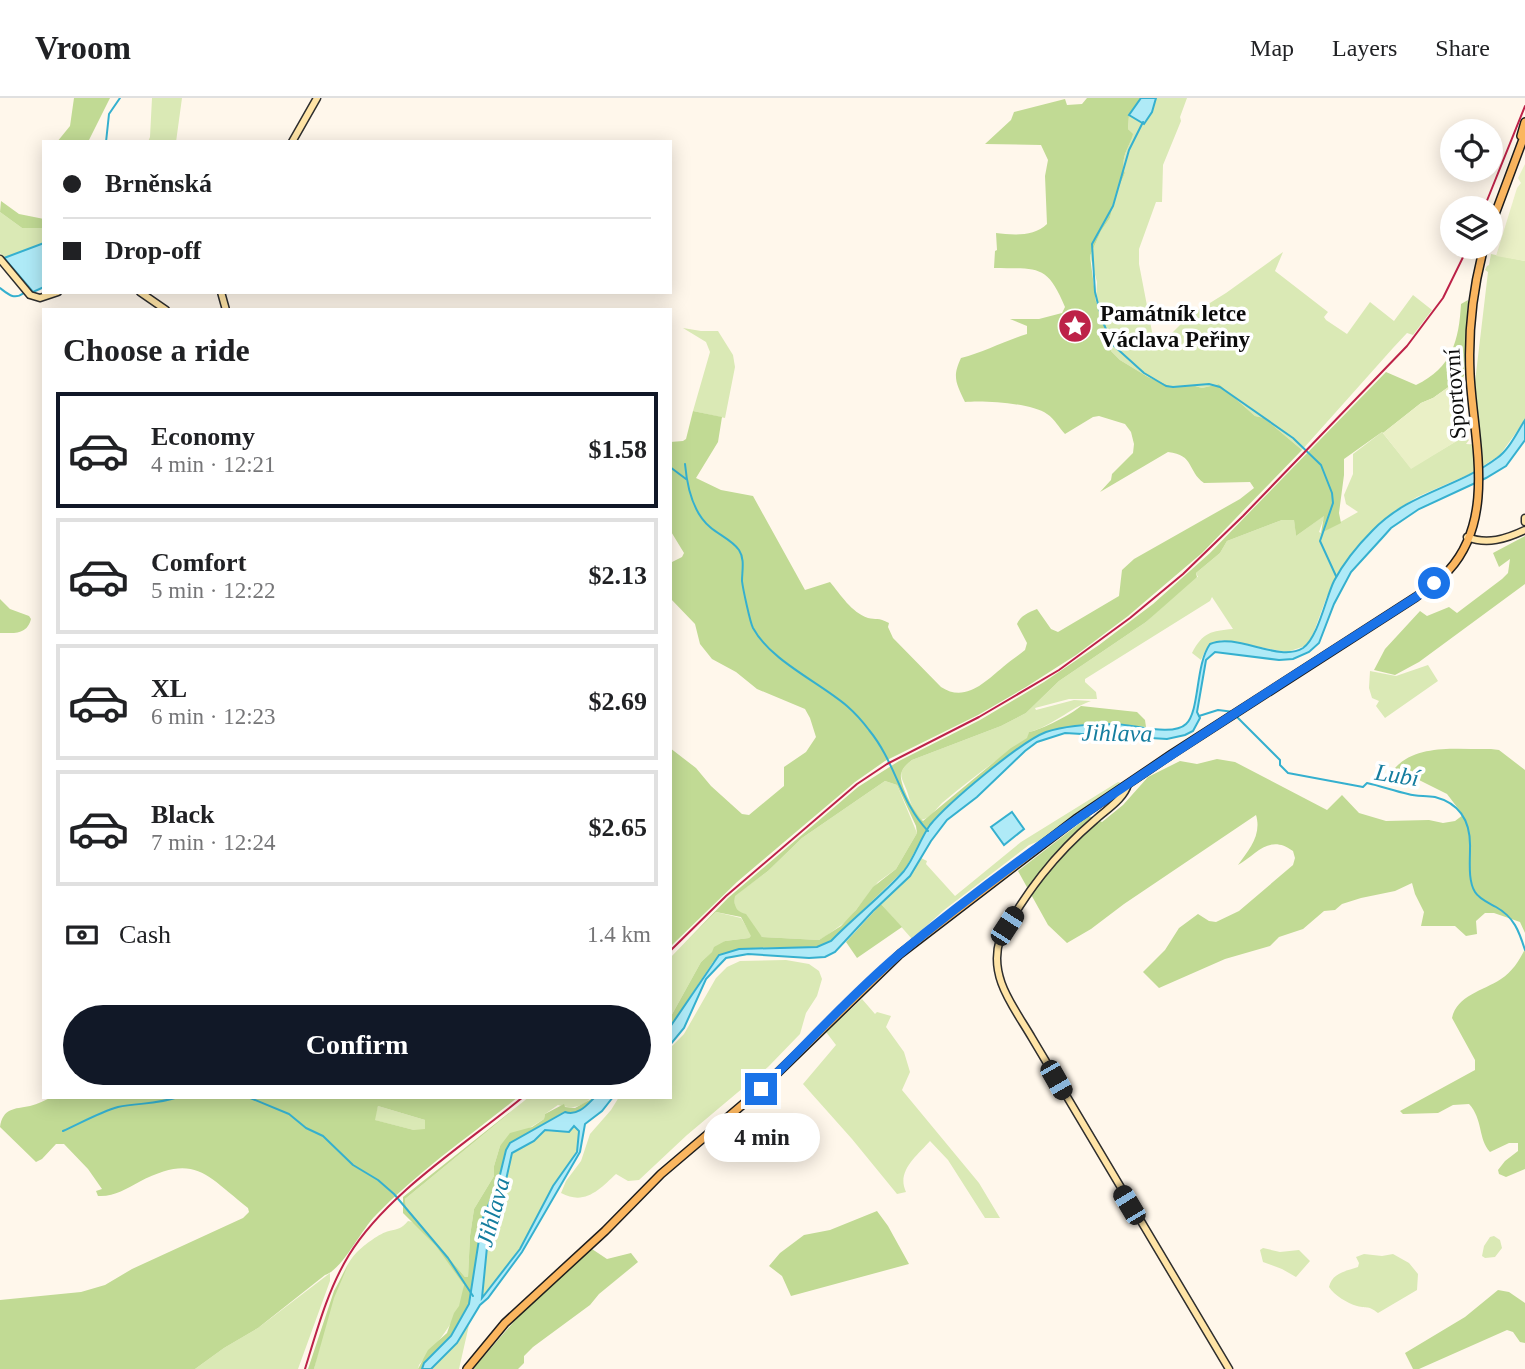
<!DOCTYPE html>
<meta charset="utf-8">
<style>
:root{--surface:#fff;--page:#f2f2f2;--text:#202124;--muted:#757577;--line:#e0e0e0;--accent:#111827}
body{margin:0;font-family:Georgia,serif;background:var(--page);color:var(--text);height:100vh;display:flex;flex-direction:column;font-size:26px;white-space:nowrap}
*{box-sizing:border-box;margin:0}
p{font-size:23px;color:var(--muted)}
.icon{flex:none;width:38px;height:38px;fill:none;stroke:currentColor;stroke-width:2;stroke-linecap:round;stroke-linejoin:round}
.map{position:relative;flex:1;overflow:hidden}
.details{position:absolute;left:42px;top:210px;width:630px;height:791px;display:flex;flex-direction:column;background:var(--surface);border-radius:0px;box-shadow:0 4px 18px #0003}
.details>*{flex:none}
.top-card{position:absolute;left:42px;top:42px;width:630px;height:154px;border-radius:0px;box-shadow:0 4px 18px #0003;display:grid;align-content:center;height:154px;padding:0 21px;background:var(--surface)}
.fabs{position:absolute;left:1440px;top:21px;display:grid;gap:14px}
.fabs a{display:grid;place-items:center;width:63px;height:63px;border-radius:50%;background:var(--surface);box-shadow:0 4px 18px #0003;font-size:35px}
.end{position:absolute;width:32px;height:32px;margin:-16px;border:9px solid #1a73e8;background:#fff;box-shadow:0 0 0 4px #fff}
.from{border-radius:50%}
.bubble{position:absolute;height:49px;border-radius:24px;background:var(--surface);box-shadow:0 4px 18px #0003;font-size:23px;font-weight:700;line-height:49px;text-align:center}
.car{position:absolute;width:21px;height:42px;margin:-21px -10px;border-radius:9px;box-shadow:0 0 5px 2px #0007;background:linear-gradient(#222 24%,#8ab4d8 0 40%,#222 0 76%,#8ab4d8 0 86%,#222 0)}
.top-card b{display:flex;align-items:center;gap:24px;height:66px;font-size:26px}
.top-card b+b{border-top:2px solid var(--line)}
.top-card i{width:18px;height:18px;background:var(--text)}
ul{padding:0;list-style:none}
li{display:flex;align-items:center;gap:21px;height:116px;margin:0 14px 10px;padding:0 7px;border:4px solid var(--line);border-radius:0px}
li div{flex:1}
li b{display:block;font-size:26px}
li em{font-style:normal;font-weight:700}
li.current{border-color:var(--accent)}
li>.icon{width:63px;height:63px;stroke-width:1.5}
h2{padding:0 21px;font-size:32px;line-height:84px}
.pay{display:flex;align-items:center;gap:18px;height:77px;padding:0 21px;font-size:26px}
.pay p{margin-inline-start:auto}
.action{display:flex;gap:14px;margin-top:auto;padding:14px 21px}
.action a{flex:1;height:80px;border-radius:42px;background:var(--accent);color:#fff;font-size:28px;font-weight:700;line-height:80px;text-align:center}
header{display:flex;align-items:center;gap:42px;box-sizing:border-box;height:98px;padding:0 35px;background:var(--surface);border-bottom:2px solid var(--line)}
header strong{font-size:33px}
nav{display:flex;gap:38px;margin-inline-start:auto;font-size:24px}
.map>svg:first-child{display:block}
.green{fill:#dae9b5}
.forest{fill:#c1da94;fill-rule:evenodd}
.pitch{fill:#eaf0c6}
.water{fill:#afeaf7;stroke:#35b0cf;stroke-width:2;fill-rule:evenodd}
.lines{fill:none;stroke-linecap:round;stroke-linejoin:round}
.stream{stroke:#35b0cf;stroke-width:2}
.secondary-casing{stroke:#2e2e2e;stroke-width:9}
.primary-casing{stroke:#1d1d1d;stroke-width:10}
.secondary{stroke:#ffe4a6;stroke-width:6}
.primary{stroke:#fbb65f;stroke-width:7}
.rail{stroke:#bd2248;stroke-width:2}
.route{stroke:#1a73e8;stroke-width:9}
.labels{text-anchor:middle;dominant-baseline:central;stroke-width:7;stroke-linejoin:round;paint-order:stroke}
.poi-label{font-size:23px;font-weight:bold;fill:#0c0c0c;stroke:#fff;text-anchor:start}
.street-label{font-size:23px;fill:#0c0c0c;stroke:#fff}
.water-label{font-size:24px;font-style:italic;fill:#147d9f;stroke:#fff}
</style>
<header>
<strong>Vroom</strong>
<nav><a>Map</a><a>Layers</a><a>Share</a></nav>
</header>
<div class="map">
<svg width="1525" height="1271" viewBox="0 0 1525 1271">
<rect width="100%" height="100%" fill="#fff7eb"/>
<path class="green" d="M152 0H182L176 44H148L150 39Z
M1141 0H1187L1180 19 1181 23 1163 67 1162 104H1156L1139 151V166L1153 239 1157 244 1173 234 1189 218 1226 195 1283 154 1275 173 1328 214 1324 219 1326 222 1347 236 1370 204 1394 223 1413 197 1432 212 1413 237 1407 235 1393 250 1302 352 1264 320 1255 318 1219 286 1202 290 1192 287 1173 289 1148 279 1120 262 1111 253 1103 213 1096 204 1097 184 1090 158 1101 133 1110 120 1115 99 1125 75C1120 58 1129 52 1132 36L1128 31 1129 17Z
M0 114 22 130H44V145L4 160 0 155Z
M1491 156 1525 163V322L1500 357 1472 375 1417 399 1395 413 1374 431 1327 498 1312 539 1305 548 1287 554 1221 542 1205 553 1201 562 1192 555C1203 534 1211 533 1233 531L1212 499 1210 503 1085 581V584L1096 594 1097 601H1069L1035 610 1036 612 1074 602 1091 603C1070 610 1051 629 1029 634L1028 640C999 660 969 682 942 705 935 712 931 720 921 722 914 713 911 707 908 696 903 680 894 676 912 662L1001 628 1026 615 1059 583 1146 524 1193 480 1198 479 1196 475 1220 455 1227 443 1282 422 1294 421 1296 438 1325 417 1319 434 1321 435 1358 414 1346 406 1344 397 1353 376V356L1382 334 1411 370 1465 338 1469 342 1466 346 1481 347 1475 284 1488 174 1485 172 1487 168 1489 167Z
M683 230 701 233H718L733 257 735 269 725 320 693 313 710 254 706 244Z
M1428 567 1438 583 1385 620 1376 608 1379 603 1372 600 1369 590 1370 573 1396 578Z
M1167 655 1044 741 1029 747 944 812 912 841 881 806 910 778 921 760 927 763 926 766 955 798 1021 744 1118 684 1121 685Z
M885 683 897 687 917 735 896 771 878 784 848 822 826 838 819 842 762 839 735 809 734 798 768 773 802 740Z
M716 814 741 820 752 838 749 840 725 843 701 864 670 920V860Z
M786 862 809 866 819 873 822 881 817 898 806 915 800 936 768 969 687 1037 639 1082 628 1083 616 1076C600 1091 585 1108 561 1095L566 1083 581 1063 590 1036 611 1012 619 999H670V950L684 936 716 880 727 869 740 863Z
M862 901 875 916 877 914 891 918 886 929 904 954 910 974 902 992 979 1085 1000 1120H985L948 1062 930 1043C917 1058 896 1073 906 1094L897 1096 852 1041 803 986 836 947 826 934Z
M529 999H592C580 1010 573 1011 558 1007L545 1016 544 1021 500 1048 494 1068V1078L474 1111 470 1138 468 1179H465L406 1109 405 1101Z
M378 1008 425 1022V1032H414L374 1022Z
M574 1028 579 1033 578 1054 553 1088 520 1151 482 1200 489 1129 506 1082 512 1055 539 1039 545 1032 569 1034Z
M408 1123C425 1125 455 1172 464 1187 463 1217 437 1245 419 1267L418 1271H314C322 1240 335 1176 357 1154 364 1147 380 1135 389 1133 398 1131 401 1131 408 1123Z
M1494 1138 1500 1142 1502 1150 1495 1159 1485 1160 1482 1158 1484 1148 1490 1139Z
M1263 1150 1280 1154 1299 1152 1310 1163 1296 1179 1282 1171 1263 1164 1260 1152Z
M1364 1156 1382 1158 1393 1156 1409 1165 1418 1176 1417 1192 1378 1215C1368 1207 1368 1211 1357 1208 1347 1205 1334 1197 1329 1189 1332 1175 1346 1173 1358 1169L1359 1165 1356 1159Z
M330 1175V1183L298 1271H195L224 1250 258 1230Z
M469 1227 459 1271H431L457 1245Z"/>
<path class="forest" d="M74 0H110L88 44H57L70 28Z
M1087 0H1141L1129 17 1128 31 1133 36C1129 51 1120 58 1125 75L1115 99 1110 120 1101 133 1090 158 1096 204 1103 213 1111 253 1120 262 1148 279 1173 289 1192 287 1202 290 1219 286 1255 318 1264 320 1302 352 1202 455 1128 518 1076 557 1026 589 978 617 885 663 855 684 737 784 670 849V650L696 670 711 688 742 716 749 717 784 688V669L806 654 816 639 810 620 805 611 757 591 736 574 712 561 700 546 695 526 670 500V465L682 459 684 455 670 432V344L683 343 686 341 693 313 722 319 718 344 696 380 721 392 753 398 805 492 830 484C841 497 851 514 868 520 876 522 878 519 889 525L888 529 893 540 941 589C965 605 985 584 1003 569 1010 563 1018 558 1025 552L1027 545 1017 526C1020 518 1029 514 1037 511L1051 531 1058 534 1119 498 1122 472 1134 461 1240 401 1254 390 1250 384 1204 385C1187 373 1195 357 1168 354L1100 394 1111 382 1112 376 1133 355 1134 346 1131 334 1125 326 1099 318 1093 319 1065 336C1059 330 1055 321 1047 316 1032 305 983 302 965 304 956 285 952 279 961 260 984 254 1004 243 1027 236V228L1010 221H1039L1062 215 1065 209C1047 165 1037 171 994 170L995 153 997 152 996 135C1012 137 1034 139 1047 126L1045 78 1048 62 1041 47 985 46 1011 22 1014 14 1065 1 1067 7 1082 6Z
M1 103 19 116 44 121V130H22L0 114Z
M1468 202 1464 278 1433 300 1421 305 1383 335 1382 334 1344 361V377L1339 415 1341 425 1321 435 1324 418 1296 438 1294 422H1282L1227 443 1220 455 1196 475 1197 479 1146 524 1059 583 1026 615 1001 628 912 662C907 666 903 669 901 676 899 686 915 716 923 723L1011 650 1027 640 1029 634C1041 632 1072 616 1081 608L1137 614 1145 622 1146 629C1112 626 1080 625 1047 634L938 718 924 737 905 771 831 843 817 849 751 850 713 864 670 929V920L701 864 712 854 714 849 725 843 749 840 751 838 741 819 716 814 670 860 728 800 858 689 899 663 980 622 1044 584 1099 547 1153 506 1210 455 1386 274 1416 287C1452 270 1459 242 1461 206ZM885 683 897 687 916 728 917 735 896 771 873 789 856 812 841 828 819 842 762 839 746 816C737 814 733 808 735 798L768 773 802 740Z
M1525 438V486L1419 564 1395 577 1374 572 1385 551 1420 513 1427 518 1449 509 1457 515 1502 481 1508 475 1510 461 1499 469 1493 455Z
M0 501 10 511 29 518 31 521C27 537 14 535 0 535Z
M1491 651 1499 652 1525 672V835L1520 824 1494 815H1485L1476 823 1477 836 1466 838 1455 828H1421L1424 814 1415 796 1412 785 1395 793 1361 800 1342 806 1335 812 1324 813 1303 831 1279 839 1270 848 1225 861 1159 890 1143 874 1165 852 1179 830 1198 816 1209 823 1216 824 1239 813 1293 767 1295 760 1293 753C1269 735 1256 757 1238 767 1249 752 1262 737 1256 717L1124 806 1091 831 1067 845 1048 827 1018 773 1089 718 1102 724 1123 707 1148 679 1180 663 1197 666 1217 661 1235 664 1327 712 1342 697 1359 715 1386 723 1429 722 1443 725 1455 723 1463 717 1447 696 1395 670C1418 645 1459 652 1491 651Z
M881 806 902 829 857 860 846 844Z
M1525 851V1071L1506 1079 1499 1076 1498 1072 1505 1063 1518 1053V1045H1509L1490 1054C1478 1041 1483 1021 1469 1006L1453 1007 1438 1015 1403 1016 1400 1013 1475 972V962L1452 920C1457 897 1483 893 1501 881 1512 874 1519 863 1525 851Z
M52 999H518C471 1037 418 1073 376 1117 360 1133 343 1171 325 1177L258 1230 224 1250 195 1271H0V1202L81 1194 105 1187 132 1171 243 1120 249 1114 248 1110C205 1076 195 1055 139 1084 126 1091 114 1099 98 1098L96 1093 102 1091 88 1071 64 1046H56L42 1061 36 1064 0 1029C3 1010 14 1011 30 1008 38 1006 45 1002 52 999ZM378 1008 425 1022V1031L414 1032 375 1022Z
M529 999 405 1101 406 1109 465 1179H468L470 1138 474 1111 494 1078V1068L500 1048 510 1035 532 1029 544 1021 545 1016 564 1006 565 1009 575 1010 595 999C586 1009 578 1018 564 1014L510 1045 506 1052 498 1085 482 1122 469 1207 451 1238 424 1265 422 1271H418L428 1252 447 1235 454 1215 459 1208 464 1187 436 1148 403 1115V1099Z
M877 1113 888 1128 909 1166 791 1198 782 1178 769 1168 780 1155 804 1137 830 1132Z
M592 1151 607 1161 631 1155 638 1164 599 1196 590 1207 533 1249 524 1258V1265L518 1271H473L523 1213Z
M348 1167 334 1200 314 1271H308L334 1193Z
M1498 1192 1509 1194 1525 1205V1245L1520 1244 1513 1234 1507 1232 1419 1271H1413L1405 1255 1465 1219Z"/>
<path class="pitch" d="M1525 66V163L1496 158 1517 90 1521 85 1518 80Z
M1464 278 1459 294 1464 328 1467 335 1465 338 1411 371 1383 335 1421 305 1433 300Z"/>
<path class="water" d="M1141 0H1156L1152 14 1144 26 1129 17Z
M44 145V189L33 194 4 160Z
M1525 322V342L1506 368 1486 380 1419 411 1391 430 1383 439 1351 474 1334 506 1319 545 1309 554 1293 561 1279 562 1215 554 1206 562 1197 614 1200 620 1193 633 1185 637 1167 641 1065 635 1037 644 1025 653 977 699 947 722 931 743 910 778 873 813 835 854 825 859 809 860 748 856 726 860 706 881 684 930 670 947V929L719 857 739 851 817 849 831 843C854 819 882 798 904 773 915 759 920 741 930 727 948 705 1020 644 1046 634 1067 627 1092 626 1114 626 1132 626 1173 639 1186 626 1200 613 1195 567 1210 546 1236 534 1279 565 1303 550 1318 540 1326 499 1334 483 1344 464 1358 447 1373 432 1410 394 1457 390 1497 360 1509 352 1517 334 1525 322Z
M1012 714 1024 731 1004 747 991 729Z
M595 999H613L602 1013 585 1026 580 1054 522 1154 488 1200 480 1207 457 1245 431 1271H422L424 1265 451 1238 469 1206 482 1122 498 1085 506 1052 510 1045 565 1014C578 1018 586 1008 595 999ZM574 1028 579 1033 577 1054 553 1088 520 1151 482 1200 489 1129 506 1082 512 1055 534 1043 545 1032 569 1034Z"/>
<g class="lines">
<path class="stream" d="M1143 24 1129 52 1113 108 1092 146 1095 194 1102 222 1113 247 1144 275 1166 288 1173 289 1209 286 1220 289 1293 340 1321 367 1332 395 1333 405 1320 443 1336 478
M106 44 109 16 120 0
M0 190C9 197 14 202 24 195
M685 366C687 388 692 414 710 429 719 437 732 442 739 452 745 461 742 473 742 483 743 491 750 524 753 530 771 563 819 584 847 608 855 615 863 624 869 632 896 665 900 704 928 733
M670 369 686 381
M1199 618 1218 612 1234 614
M1237 619 1280 662V667L1288 675 1363 689 1367 685C1381 688 1394 693 1408 696 1417 699 1426 697 1435 699 1462 706 1471 725 1470 751 1470 764 1468 783 1475 794 1479 801 1489 805 1496 809 1514 819 1519 833 1525 852
M248 999 289 1016 306 1030 323 1038 353 1067 378 1082 394 1096 448 1160 473 1198
M63 1033C81 1025 100 1014 118 1009 138 1005 159 1006 178 999"/>
<g class="secondary-casing">
<path id="secondary" d="M292 44 317 0
M0 161 30 197 40 200 58 194
M140 194 166 212
M221 194 226 212
M1525 420V424
M1467 439C1487 447 1506 441 1525 432
M1128 686C1124 701 1107 711 1095 722 1054 757 1026 794 1000 841 988 879 1014 909 1032 940L1229 1271"/>
</g>
<g class="primary-casing">
<path id="primary" d="M1521 38 1525 24
M1491 127 1525 36
M467 1271 505 1225 605 1133 661 1076 761 991 900 856 1076 721 1172 656 1416 499C1427 491 1439 482 1449 472 1497 419 1473 339 1470 276 1468 233 1473 190 1484 149"/>
</g>
<use href="#secondary" class="secondary"/>
<use href="#primary" class="primary"/>
<path class="rail" d="M1484 110 1525 8
M670 853 726 798 857 686 887 666 979 619 1059 572 1130 520 1183 476 1243 418 1407 248 1443 200 1468 149
M305 1271C317 1232 328 1191 349 1157 387 1095 467 1045 523 999"/>
</g>
<g class="lines">
<path class="route" d="M761 991C806 947 849 899 897 858 1059 723 1239 613 1416 499L1434 485"/>
</g>
<defs>
<g id="sight-disc" transform="scale(1.75)"><circle r="9.5" fill="#bd2248" stroke="#fff"/><path d="M0-6L1.8-2.2L6-1.7L2.9 1.2L3.7 5.4L0 3.3L-3.7 5.4L-2.9 1.2L-6-1.7L-1.8-2.2Z" fill="#fff"/></g>
</defs>
<g fill-rule="evenodd">
<use href="#sight-disc" x="1075" y="228"/>
</g>
<g class="labels">
<g class="poi-label">
<text x="1100" y="215">Památník letce<tspan x="1100" dy="26">Václava Peřiny</tspan></text>
</g>
<g class="street-label">
<text transform="translate(1455 296) rotate(-94)">Sportovní</text>
</g>
<g class="water-label">
<text transform="translate(1117 635) rotate(1)">Jihlava</text>
<text transform="translate(1397 677) rotate(9)">Lubí</text>
<text transform="translate(493 1114) rotate(-75)">Jihlava</text>
</g>
</g>
</svg>
<div class="fabs">
<a><svg class="icon" aria-label="locate" viewBox="0 0 24 24"><circle cx="12" cy="12" r="6"/><path d="M12 2v4M12 18v4M2 12h4M18 12h4"/></svg></a>
<a><svg class="icon" aria-label="layers" viewBox="0 0 24 24"><path d="M12 4l9 5-9 5-9-5zM3 14l9 5 9-5"/></svg></a>
</div>
<i class="end from" style="left:1434px;top:485px"></i>
<i class="end" style="left:761px;top:991px"></i>
<div class="bubble" style="left:704px;top:1015px;width:116px">4 min</div>
<i class="car" style="left:1007px;top:828px;rotate:33deg"></i>
<i class="car" style="left:1056px;top:982px;rotate:150deg"></i>
<i class="car" style="left:1129px;top:1107px;rotate:329deg"></i>
<div class="top-card">
<b><i class="from"></i>Brněnská</b>
<b><i></i>Drop-off</b>
</div>
<section class="details">
<h2>Choose a ride</h2>
<ul>
<li class="current"><svg class="icon" aria-label="car" viewBox="0 0 24 24"><path d="M5 17H2v-5l4-1 3-4h7l3 4 3 1v5h-3M9 17h6M6 11h13"/><circle cx="7" cy="17" r="2"/><circle cx="17" cy="17" r="2"/></svg><div><b>Economy</b><p>4 min · 12:21</p></div><em>$1.58</em></li>
<li><svg class="icon" aria-label="car" viewBox="0 0 24 24"><path d="M5 17H2v-5l4-1 3-4h7l3 4 3 1v5h-3M9 17h6M6 11h13"/><circle cx="7" cy="17" r="2"/><circle cx="17" cy="17" r="2"/></svg><div><b>Comfort</b><p>5 min · 12:22</p></div><em>$2.13</em></li>
<li><svg class="icon" aria-label="car" viewBox="0 0 24 24"><path d="M5 17H2v-5l4-1 3-4h7l3 4 3 1v5h-3M9 17h6M6 11h13"/><circle cx="7" cy="17" r="2"/><circle cx="17" cy="17" r="2"/></svg><div><b>XL</b><p>6 min · 12:23</p></div><em>$2.69</em></li>
<li><svg class="icon" aria-label="car" viewBox="0 0 24 24"><path d="M5 17H2v-5l4-1 3-4h7l3 4 3 1v5h-3M9 17h6M6 11h13"/><circle cx="7" cy="17" r="2"/><circle cx="17" cy="17" r="2"/></svg><div><b>Black</b><p>7 min · 12:24</p></div><em>$2.65</em></li>
</ul>
<div class="pay"><svg class="icon" aria-label="cash" viewBox="0 0 24 24"><path d="M3 7h18v10H3z"/><circle cx="12" cy="12" r="2"/></svg>Cash<p>1.4 km</p></div>
<div class="action"><a>Confirm</a></div>
</section>
</div>
